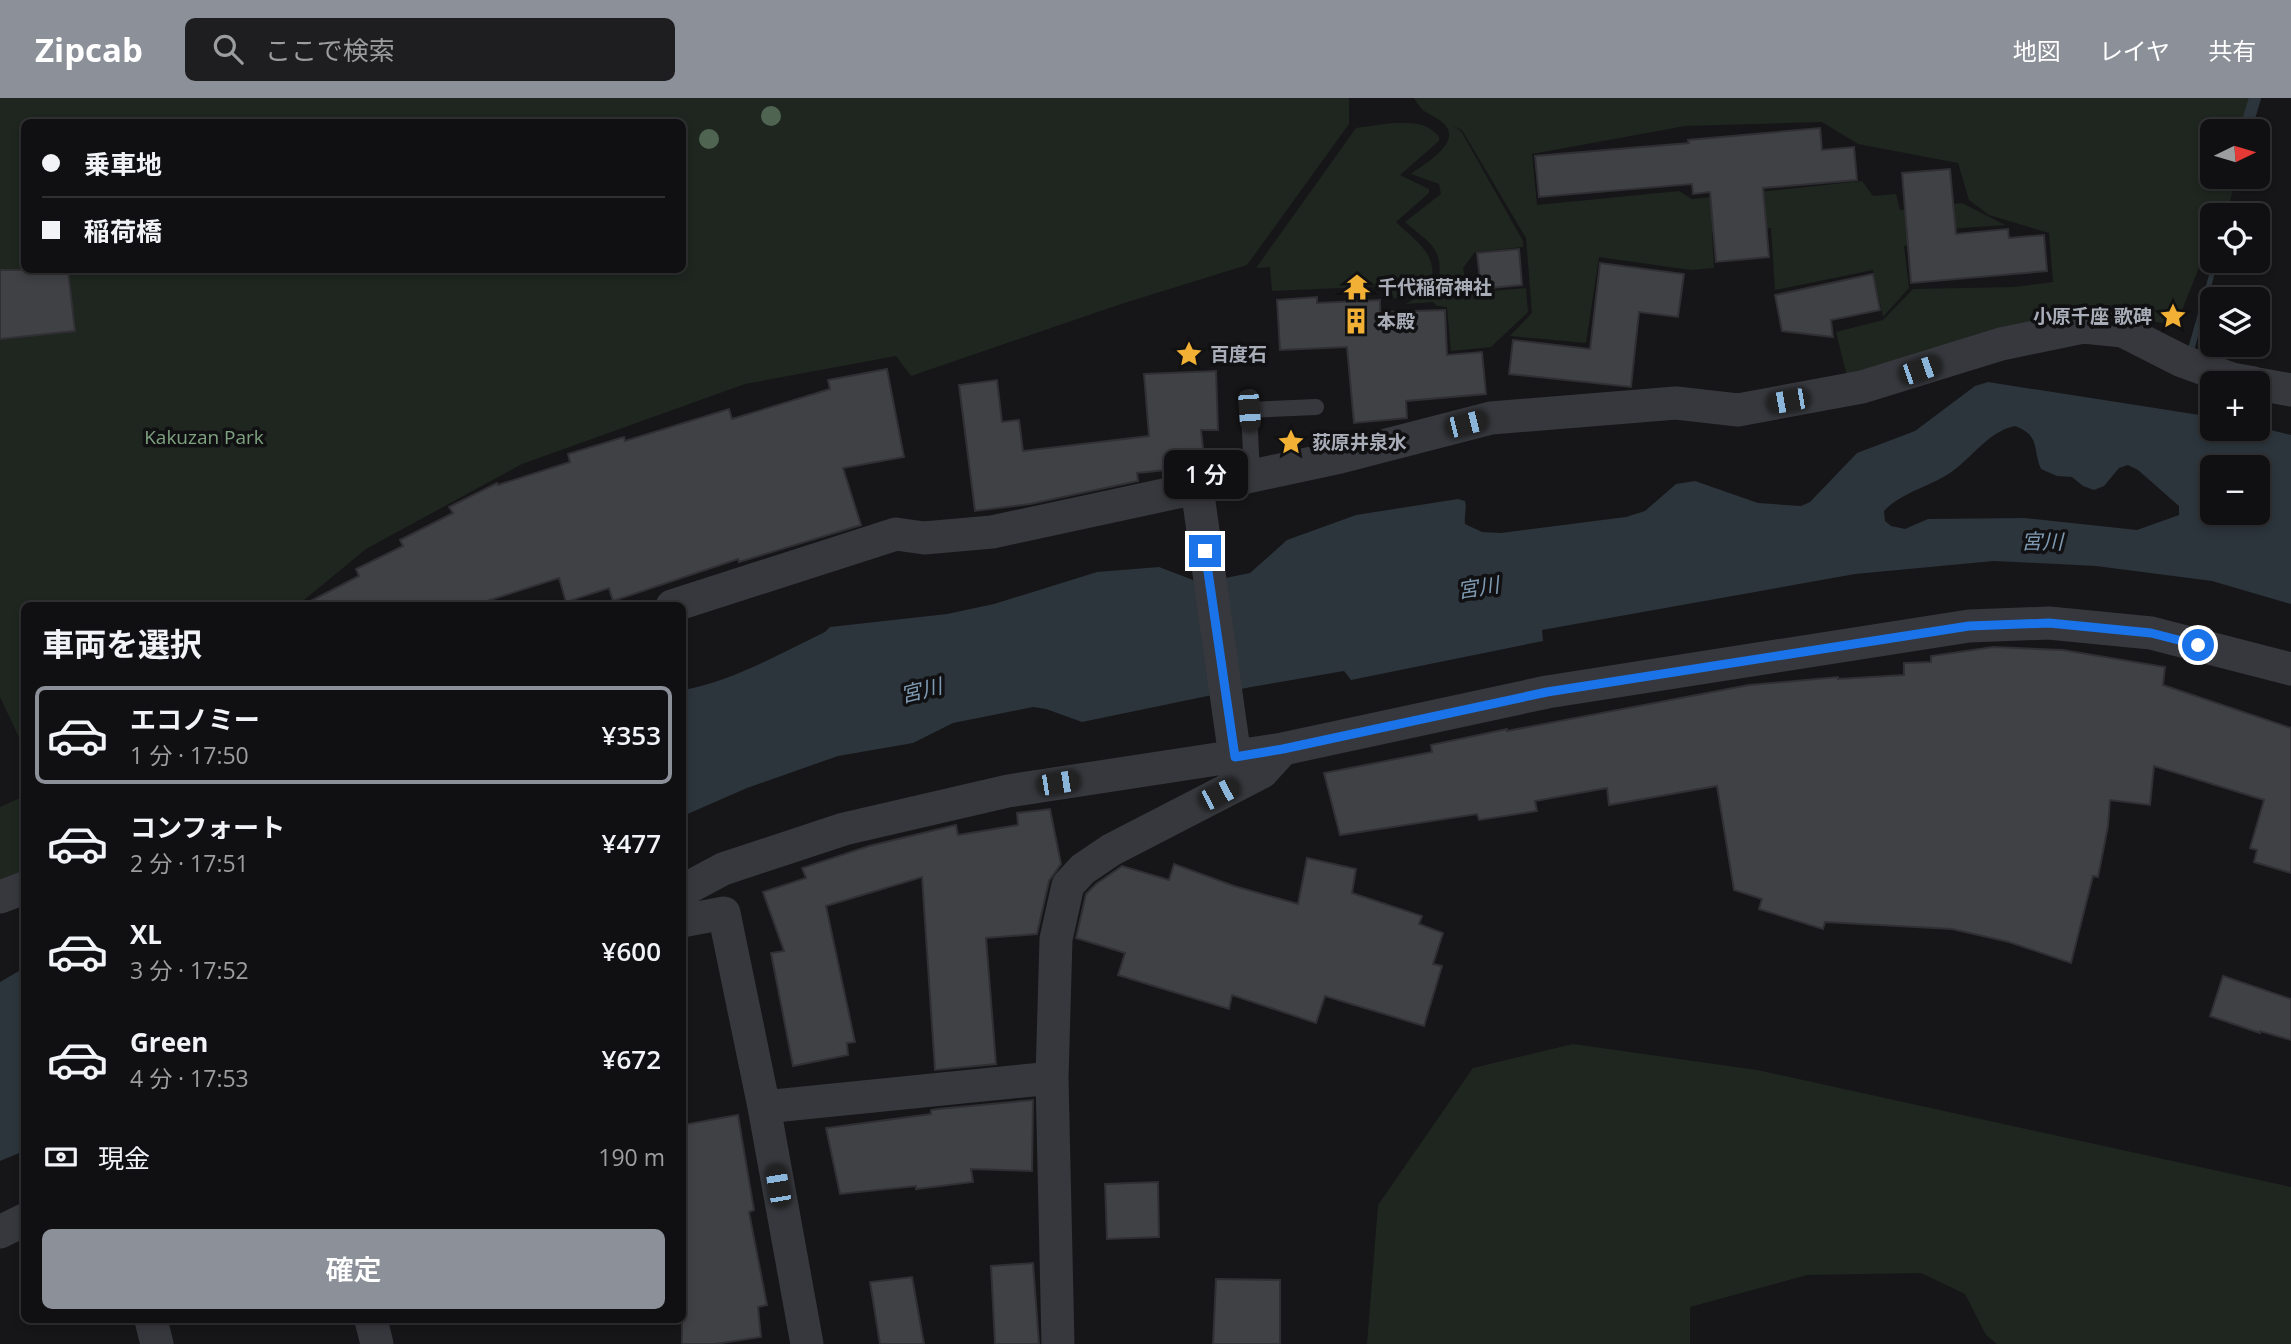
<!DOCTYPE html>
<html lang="ja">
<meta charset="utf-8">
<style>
:root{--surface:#101012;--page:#1e1e20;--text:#f1f3f6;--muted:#9c9d9f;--line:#303032;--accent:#8c9099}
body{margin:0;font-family:"Open Sans","Noto Sans JP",sans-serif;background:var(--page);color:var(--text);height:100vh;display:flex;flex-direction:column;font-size:26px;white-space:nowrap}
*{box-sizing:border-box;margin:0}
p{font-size:23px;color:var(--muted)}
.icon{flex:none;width:38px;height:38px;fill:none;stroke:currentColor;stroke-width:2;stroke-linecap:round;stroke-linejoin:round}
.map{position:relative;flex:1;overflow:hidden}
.sheet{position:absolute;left:21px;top:504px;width:665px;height:721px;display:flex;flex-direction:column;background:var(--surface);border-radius:10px;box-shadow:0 4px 10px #0003,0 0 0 2px var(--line)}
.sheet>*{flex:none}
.top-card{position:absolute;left:21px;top:21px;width:665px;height:154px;border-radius:10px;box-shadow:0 4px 10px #0003,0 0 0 2px var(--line);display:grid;align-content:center;height:154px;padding:0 21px;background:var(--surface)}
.needle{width:46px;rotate:85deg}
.fabs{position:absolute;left:2200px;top:21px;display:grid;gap:14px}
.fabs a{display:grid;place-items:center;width:70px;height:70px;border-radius:10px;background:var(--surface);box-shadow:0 4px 10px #0003,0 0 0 2px var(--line);font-size:35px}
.end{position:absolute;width:32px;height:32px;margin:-16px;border:9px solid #1a73e8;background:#fff;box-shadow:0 0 0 4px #fff}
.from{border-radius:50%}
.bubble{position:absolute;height:49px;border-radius:10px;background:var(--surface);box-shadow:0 4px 10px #0003,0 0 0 2px var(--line);font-size:23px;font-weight:600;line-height:49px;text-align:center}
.car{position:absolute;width:21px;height:42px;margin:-21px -10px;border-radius:9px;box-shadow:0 0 5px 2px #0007;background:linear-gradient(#222 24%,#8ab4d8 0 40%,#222 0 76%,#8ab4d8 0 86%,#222 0)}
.top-card b{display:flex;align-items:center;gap:24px;height:66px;font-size:26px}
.top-card b+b{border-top:2px solid var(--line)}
.top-card i{width:18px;height:18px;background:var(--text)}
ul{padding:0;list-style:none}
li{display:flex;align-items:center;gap:21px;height:98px;margin:0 14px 10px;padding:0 7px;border:4px solid transparent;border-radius:10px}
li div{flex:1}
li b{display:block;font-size:26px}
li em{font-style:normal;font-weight:600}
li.selected{border-color:var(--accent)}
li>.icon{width:63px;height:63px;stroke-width:1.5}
h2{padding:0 21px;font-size:32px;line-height:84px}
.pay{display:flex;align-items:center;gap:18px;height:77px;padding:0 21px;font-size:26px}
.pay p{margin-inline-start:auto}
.button{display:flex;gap:14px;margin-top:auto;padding:14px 21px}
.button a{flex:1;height:80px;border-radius:10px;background:var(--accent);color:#fff;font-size:28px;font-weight:600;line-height:80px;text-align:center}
header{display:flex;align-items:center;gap:42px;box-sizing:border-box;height:98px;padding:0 35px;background:var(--accent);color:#fff}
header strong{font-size:33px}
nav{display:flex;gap:38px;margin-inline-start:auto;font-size:24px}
.search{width:490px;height:63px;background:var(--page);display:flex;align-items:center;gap:18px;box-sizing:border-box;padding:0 24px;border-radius:10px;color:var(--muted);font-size:26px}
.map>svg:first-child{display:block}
.green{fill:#1e261f;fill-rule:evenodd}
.water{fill:#2c353c;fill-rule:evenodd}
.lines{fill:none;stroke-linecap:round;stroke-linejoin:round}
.stream{stroke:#2c353c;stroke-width:12}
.building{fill:#404145;stroke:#303034;stroke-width:2}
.lane{stroke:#37383d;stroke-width:16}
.street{stroke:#37383d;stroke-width:33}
.tree{fill:#506452}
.route{stroke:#1a73e8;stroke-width:9}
.labels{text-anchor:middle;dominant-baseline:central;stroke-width:7;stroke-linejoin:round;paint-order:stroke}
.poi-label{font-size:19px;font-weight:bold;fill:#a8adb8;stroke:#111113;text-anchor:start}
.park-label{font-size:19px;fill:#7fa381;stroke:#111113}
.water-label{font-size:21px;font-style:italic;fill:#7f9bb3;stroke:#111113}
</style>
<header>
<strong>Zipcab</strong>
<div class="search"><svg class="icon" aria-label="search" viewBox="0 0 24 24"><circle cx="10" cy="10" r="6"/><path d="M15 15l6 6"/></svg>ここで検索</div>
<nav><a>地図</a><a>レイヤ</a><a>共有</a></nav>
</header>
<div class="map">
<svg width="2291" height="1246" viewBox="0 0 2291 1246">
<rect width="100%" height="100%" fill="#161618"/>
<path class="green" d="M0 0H1349V26L1247 167 1118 207 911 278 896 258 745 286 522 366 366 451 298 507 24 508V650L0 599ZM24 24H682V172H24Z
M1414 0H2261L2251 33H2212V79H2237L2226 117H2212V145L2200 167 2176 227 2088 214 1847 278 1836 234 1883 222 1913 191 2013 189 2053 184 2049 135 1989 117 1969 102 1958 65 1858 46 1822 24 1685 28 1532 56 1537 107 1679 93 1692 101 1862 83 1873 98 1896 96 1900 112 1962 105 2005 127 1948 131 1942 142 1904 148 1909 190 1883 219 1873 172 1775 192 1771 130 1712 134 1714 170 1691 172 1599 159 1586 245 1510 238 1532 215 1526 140 1462 32 1453 28 1461 33 1523 143V149L1475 154 1463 170 1467 192 1479 194 1526 190 1528 214 1491 249 1451 253 1447 209 1437 208 1433 204 1406 206 1438 185C1445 150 1429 145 1405 124L1441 96 1439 86 1411 76C1427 64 1469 41 1438 21 1424 12 1424 16 1414 0Z
M1392 25C1410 25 1427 23 1439 39V43L1400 77 1429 91V95L1396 124C1413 141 1436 154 1432 180L1394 201 1391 192 1386 188 1272 193 1270 169 1256 170 1356 30Z
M24 698V773L0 783V709Z
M1573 946 1757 972 2291 1089V1246H1997L1986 1237 1965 1196 1921 1175 1807 1177 1690 1209V1246H1367L1378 1107 1473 970Z"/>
<path class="water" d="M2213 163H2218L2193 257 2187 254Z
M1988 284 2206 318 2212 319V331L2258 329 2291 337V506L2212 483 2096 468 1994 463 1855 476 1542 532 1543 543 1351 582 1344 573 1251 589 1082 624 1046 611 1033 609 953 625 913 645 838 658 747 690 683 718V592C733 583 779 556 825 534L830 529 947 516 994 506 1097 474 1159 469 1201 485 1250 475 1287 442 1356 417 1458 401 1465 403C1467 410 1464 418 1465 426L1482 434 1501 435 1626 419 1645 413 1676 386 1695 383 1758 405 1801 408 1810 404 1857 355 1915 333 1975 288ZM2015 328C2041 338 2032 350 2041 371L2057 378 2072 379 2083 388 2094 392 2104 388 2119 370 2128 367 2138 372 2179 408V417L2137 432 2025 420 1928 421 1905 431 1891 428 1885 423 1884 413C1902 394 1929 389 1950 375 1972 360 1989 333 2015 328ZM2212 369H2258V415H2212Z
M24 870V1053L0 1063V884Z"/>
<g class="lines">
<path class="stream" d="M2245 33 2255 0"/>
</g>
<path class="building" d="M1820 30 1822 52 1854 49 1857 82 1763 90 1769 159 1716 164 1710 94 1693 96 1692 86 1539 99 1535 58 1689 45 1688 42Z
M1950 71 1956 136 2008 131 2009 140 2044 137 2047 173 1911 185 1902 75Z
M1519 151 1522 187 1481 191 1477 155Z
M1600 165 1684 176 1678 219 1639 214 1631 289 1509 276 1513 242 1590 251Z
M0 172H68L75 233 0 241Z
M1873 176 1880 212 1831 222 1833 239 1782 233 1775 197Z
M1317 199V205L1380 202V214L1445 212 1447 257 1482 254 1486 296 1406 303 1407 320 1354 325 1347 249 1280 252 1277 202Z
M887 271 904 359 843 370 861 427 739 464 738 461 613 503 609 490 566 504 559 480 471 508H301L359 478 356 471 403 448 400 442 453 415 449 409 497 385 498 387 570 364 568 356 624 339 625 343 729 311 732 321 830 291 828 282Z
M1216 273 1218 332H1201L1205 368 1137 375 1138 383 1030 406 975 413 959 287 997 282 1002 324 1019 322 1023 353 1149 338 1144 276Z
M1993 549 2063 552 2165 569 2163 587 2291 630V775L2254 764 2257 752 2250 750 2264 702 2154 668 2150 707 2110 702 2108 728 2098 779 2093 778 2071 865 2009 844 1952 831 1825 824 1823 831 1759 811 1762 801 1734 792 1717 688 1609 707 1607 690 1535 703 1537 713 1479 722 1477 716 1340 737 1324 675 1432 654 1431 647 1507 631V633L1749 587 1838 579V581L1904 577V565L1931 564V558Z
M1050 711 1061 766 1049 783 1037 836 986 840 996 966 935 972 922 779 826 808 855 944 847 945 848 957 793 968 771 855 784 853 763 794 806 780 802 770 869 748 956 727 958 737 1018 727 1017 715Z
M1307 760 1356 771 1352 795 1422 818 1419 826 1443 835 1433 866 1442 868 1424 928 1325 898 1316 925 1232 897 1229 911 1118 877 1125 855 1076 840 1086 796 1096 786 1122 768 1169 782 1174 766 1234 788 1298 806Z
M2223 878 2291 901V942L2260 933V935L2210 918Z
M1033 1002 1032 1073 971 1071 973 1084 916 1091V1088L840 1096 826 1030 931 1016V1012L938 1011Z
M738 1017 754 1112 749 1114 767 1207 758 1209 761 1239 715 1246H682V1027Z
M1158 1084 1159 1139 1107 1141 1105 1086Z
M1033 1165 1039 1246H995L991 1168Z
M912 1179 924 1246H880L870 1184Z
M1216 1181 1280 1182V1246H1213Z"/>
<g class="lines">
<path class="lane" d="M1252 377 1249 312 1316 309"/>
<path class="street" d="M2258 286 2291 292
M1197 390 1235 659
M672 508 896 436 924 440 992 434 1340 359 1491 320 1676 305 1738 312 1862 289 2001 246 2083 229 2123 233 2182 263 2232 281 2254 285
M682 793 723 771 844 731 1008 693 1283 651 1547 594 1969 528 2049 525 2151 535 2291 571
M0 799 24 790
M682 823 724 815 764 1009 807 1246
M764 1009 1052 980
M0 1134 24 1122
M151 1222 157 1246
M371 1222 377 1246
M1058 1246 1052 980 1056 841 1068 787 1083 771 1111 752 1262 674 1283 651"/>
</g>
<g class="tree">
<circle cx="771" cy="18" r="10"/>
<circle cx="709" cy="41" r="10"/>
</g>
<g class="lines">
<path class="route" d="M1205 453 1235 659 1283 651 1547 594 1969 528 2049 525 2151 535 2198 547"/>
</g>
<defs>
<g id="temple-bare" transform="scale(2.1)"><path d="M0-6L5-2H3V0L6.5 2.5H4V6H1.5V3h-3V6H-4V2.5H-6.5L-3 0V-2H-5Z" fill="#f2b134" stroke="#111113" stroke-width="2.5" paint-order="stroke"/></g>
<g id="sight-bare" transform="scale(2.1)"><path d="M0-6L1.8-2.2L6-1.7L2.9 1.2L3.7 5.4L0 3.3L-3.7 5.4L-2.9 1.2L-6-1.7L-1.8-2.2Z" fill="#f2b134" stroke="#111113" stroke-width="2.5" paint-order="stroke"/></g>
<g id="building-bare" transform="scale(2.1)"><path d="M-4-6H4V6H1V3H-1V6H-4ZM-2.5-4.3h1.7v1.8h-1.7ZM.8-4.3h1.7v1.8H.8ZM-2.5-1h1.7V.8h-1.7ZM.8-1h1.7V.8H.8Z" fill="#f2b134" stroke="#111113" stroke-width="2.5" paint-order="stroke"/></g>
</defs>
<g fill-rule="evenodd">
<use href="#temple-bare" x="1357" y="189"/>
<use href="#sight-bare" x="2173" y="218"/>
<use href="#building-bare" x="1356" y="223"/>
<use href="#sight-bare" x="1189" y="256"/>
<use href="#sight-bare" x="1291" y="344"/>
</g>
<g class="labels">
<g class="poi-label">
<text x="1378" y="189">千代稲荷神社</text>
<text x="2152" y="218" text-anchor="end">小原千座 歌碑</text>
<text x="1377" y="223">本殿</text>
<text x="1210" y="256">百度石</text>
<text x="1312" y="344">荻原井泉水</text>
</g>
<g class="park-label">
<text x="204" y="339">Kakuzan Park</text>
</g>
<g class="water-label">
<text x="2042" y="443">宮川</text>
<text transform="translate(1478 489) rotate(-9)">宮川</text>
<text transform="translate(921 592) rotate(-14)">宮川</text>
</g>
</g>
</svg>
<div class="fabs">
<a><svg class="needle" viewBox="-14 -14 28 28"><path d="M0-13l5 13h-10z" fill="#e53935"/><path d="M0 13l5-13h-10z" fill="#9c9d9f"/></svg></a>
<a><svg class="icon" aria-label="locate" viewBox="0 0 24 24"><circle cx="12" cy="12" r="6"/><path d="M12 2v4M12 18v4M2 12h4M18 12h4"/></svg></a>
<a><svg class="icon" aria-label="layers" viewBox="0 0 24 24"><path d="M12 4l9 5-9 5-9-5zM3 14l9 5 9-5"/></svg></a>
<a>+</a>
<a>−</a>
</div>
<i class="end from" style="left:2198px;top:547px"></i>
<i class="end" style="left:1205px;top:453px"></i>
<div class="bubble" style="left:1164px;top:352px;width:84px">1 分</div>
<i class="car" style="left:1920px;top:272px;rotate:71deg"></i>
<i class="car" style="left:1788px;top:303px;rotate:260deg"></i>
<i class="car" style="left:1249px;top:312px;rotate:176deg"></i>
<i class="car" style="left:1466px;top:326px;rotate:76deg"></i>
<i class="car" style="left:1058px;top:685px;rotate:81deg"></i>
<i class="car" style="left:1219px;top:696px;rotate:63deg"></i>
<i class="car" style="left:778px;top:1088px;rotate:350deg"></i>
<div class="top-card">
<b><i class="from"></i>乗車地</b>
<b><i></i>稲荷橋</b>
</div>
<section class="sheet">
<h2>車両を選択</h2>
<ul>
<li class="selected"><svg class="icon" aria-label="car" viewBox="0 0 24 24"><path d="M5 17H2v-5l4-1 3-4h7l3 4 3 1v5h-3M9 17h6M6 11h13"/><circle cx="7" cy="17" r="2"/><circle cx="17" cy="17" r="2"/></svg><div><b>エコノミー</b><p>1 分 · 17:50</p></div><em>¥353</em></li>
<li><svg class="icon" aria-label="car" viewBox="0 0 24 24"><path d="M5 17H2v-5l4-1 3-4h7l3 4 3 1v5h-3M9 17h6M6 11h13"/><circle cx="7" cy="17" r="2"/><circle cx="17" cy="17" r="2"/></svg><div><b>コンフォート</b><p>2 分 · 17:51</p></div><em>¥477</em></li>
<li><svg class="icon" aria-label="car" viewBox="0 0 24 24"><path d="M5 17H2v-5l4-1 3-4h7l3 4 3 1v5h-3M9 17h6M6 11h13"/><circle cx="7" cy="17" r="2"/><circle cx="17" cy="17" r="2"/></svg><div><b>XL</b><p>3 分 · 17:52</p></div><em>¥600</em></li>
<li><svg class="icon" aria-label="car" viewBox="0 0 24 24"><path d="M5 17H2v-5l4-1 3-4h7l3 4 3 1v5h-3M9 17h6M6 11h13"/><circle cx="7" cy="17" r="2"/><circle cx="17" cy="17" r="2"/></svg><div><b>Green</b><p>4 分 · 17:53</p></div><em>¥672</em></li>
</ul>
<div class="pay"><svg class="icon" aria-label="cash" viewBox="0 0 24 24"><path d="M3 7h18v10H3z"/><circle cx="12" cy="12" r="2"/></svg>現金<p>190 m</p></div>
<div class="button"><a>確定</a></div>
</section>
</div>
